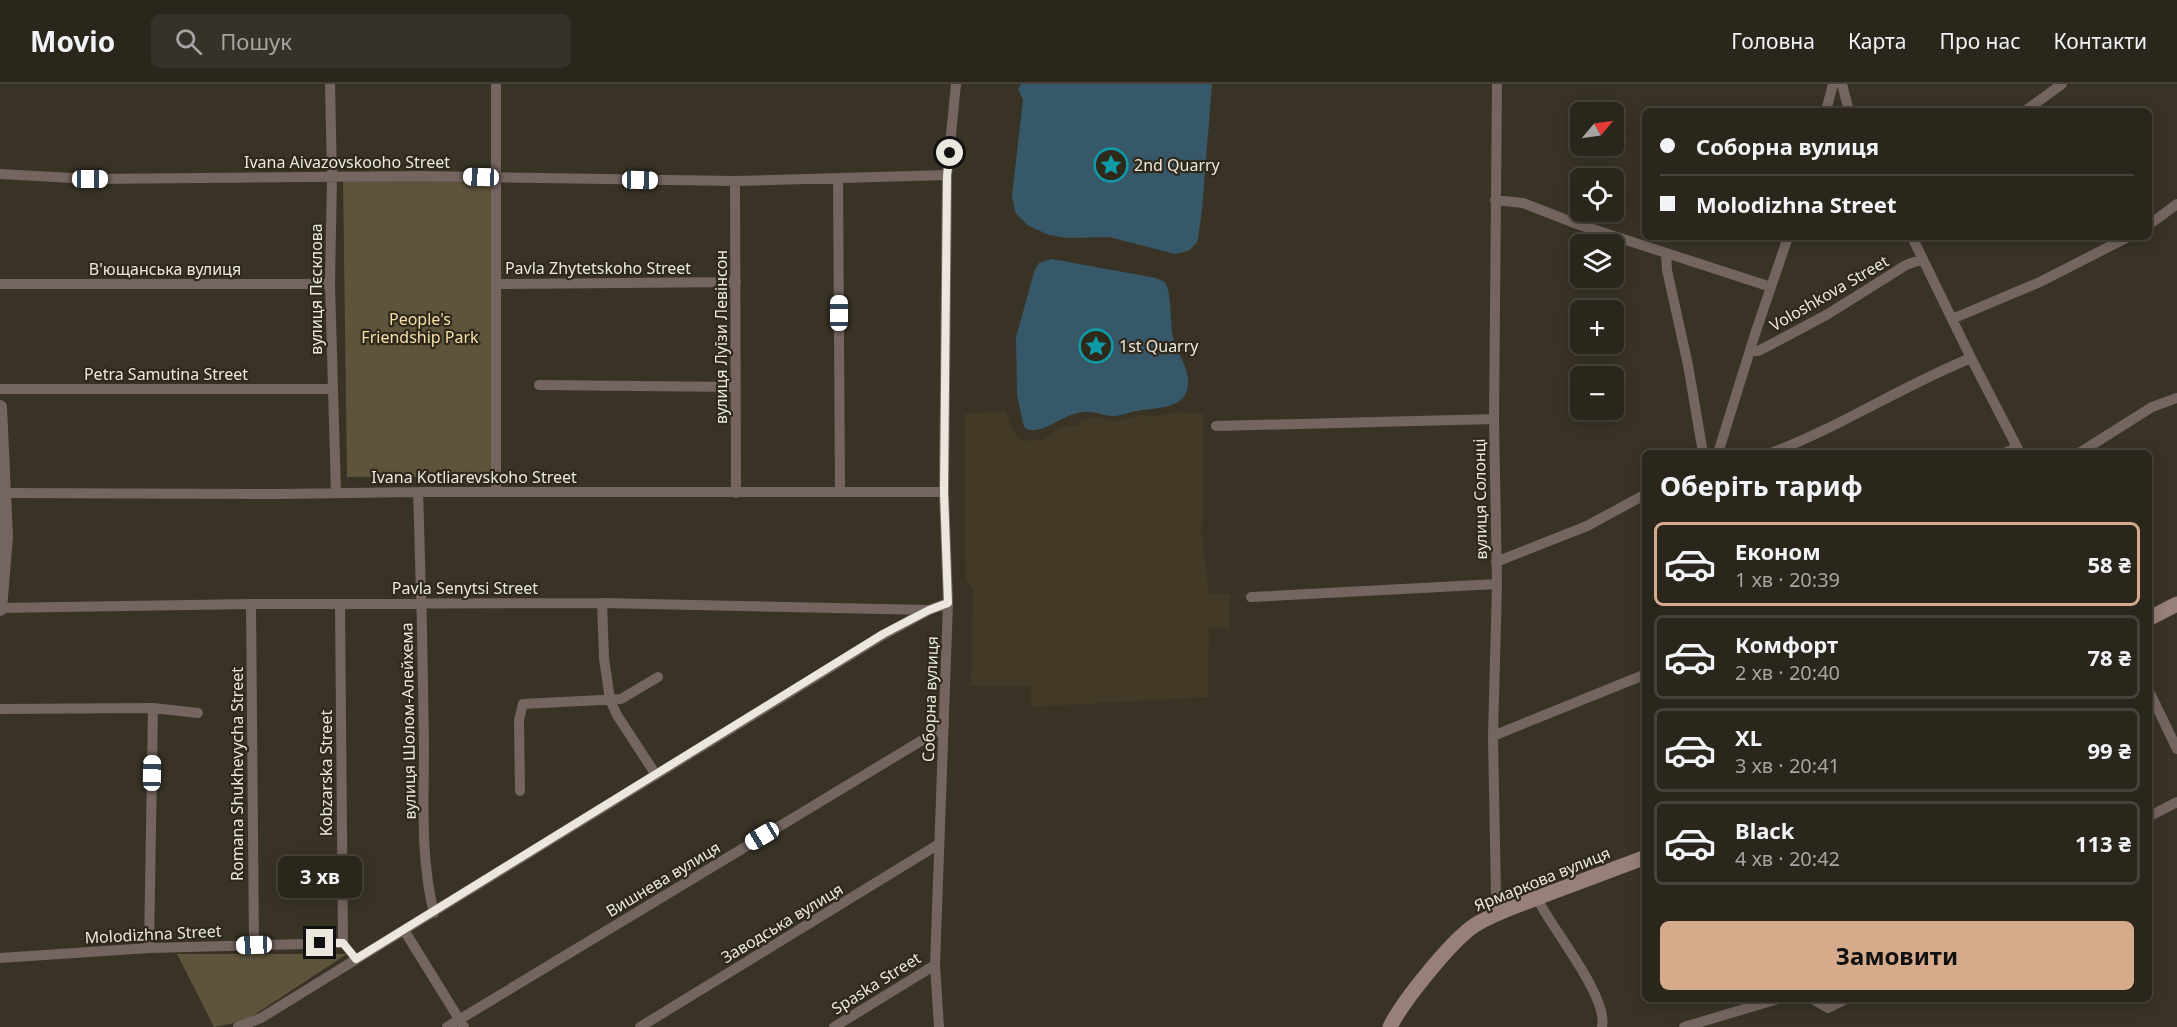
<!DOCTYPE html>
<html lang="uk">
<meta charset="utf-8">
<style>
:root{--surface:#2b261c;--page:#373229;--text:#f1f3f6;--muted:#a6a5a3;--line:#47433b;--accent:#d6ab8b}
body{margin:0;font-family:"Noto Sans",sans-serif;background:var(--page);color:var(--text);height:100vh;display:flex;flex-direction:column;font-size:22px;white-space:nowrap}
*{box-sizing:border-box;margin:0}
p{font-size:20px;color:var(--muted)}
.icon{flex:none;width:33px;height:33px;fill:none;stroke:currentColor;stroke-width:2;stroke-linecap:round;stroke-linejoin:round}
.map{position:relative;flex:1;overflow:hidden}
.drawer{position:absolute;left:1642px;top:366px;width:510px;height:552px;display:flex;flex-direction:column;background:var(--surface);border-radius:9px;box-shadow:0 3px 15px #0003,0 0 0 2px var(--line)}
.drawer>*{flex:none}
.guide{position:absolute;left:1642px;top:24px;width:510px;height:132px;border-radius:9px;box-shadow:0 3px 15px #0003,0 0 0 2px var(--line);display:grid;align-content:center;height:132px;padding:0 18px;background:var(--surface)}
.needle{width:39px;rotate:61deg}
.controls{position:absolute;left:1570px;top:18px;display:grid;gap:12px}
.controls a{display:grid;place-items:center;width:54px;height:54px;border-radius:9px;background:var(--surface);box-shadow:0 3px 15px #0003,0 0 0 2px var(--line);font-size:30px}
.end{position:absolute;width:27px;height:27px;margin:-14px;border:8px solid #ebe7df;background:#111;box-shadow:0 0 0 3px #111}
.from{border-radius:50%}
.bubble{position:absolute;height:42px;border-radius:9px;background:var(--surface);box-shadow:0 3px 15px #0003,0 0 0 2px var(--line);font-size:20px;font-weight:700;line-height:42px;text-align:center}
.car{position:absolute;width:18px;height:36px;margin:-18px -9px;border-radius:8px;box-shadow:0 0 4px 2px #0007;background:linear-gradient(#fff 24%,#345 0 40%,#fff 0 76%,#345 0 86%,#fff 0)}
.guide b{display:flex;align-items:center;gap:21px;height:57px;font-size:22px}
.guide b+b{border-top:2px solid var(--line)}
.guide i{width:15px;height:15px;background:var(--text)}
ul{padding:0;list-style:none}
li{display:flex;align-items:center;gap:18px;height:84px;margin:0 12px 9px;padding:0 6px;border:3px solid var(--line);border-radius:9px}
li div{flex:1}
li b{display:block;font-size:22px}
li em{font-style:normal;font-weight:700}
li.on{border-color:var(--accent)}
li>.icon{width:54px;height:54px;stroke-width:1.5}
h2{padding:0 18px;font-size:27px;line-height:72px}
.button{display:flex;gap:12px;margin-top:auto;padding:12px 18px}
.button a{flex:1;height:69px;border-radius:9px;background:var(--accent);color:#111;font-size:24px;font-weight:700;line-height:69px;text-align:center}
header{display:flex;align-items:center;gap:36px;box-sizing:border-box;height:84px;padding:0 30px;background:var(--surface);border-bottom:2px solid var(--line)}
header strong{font-size:28px}
nav{display:flex;gap:33px;margin-inline-start:auto;font-size:21px}
.search{width:420px;height:54px;background:var(--page);display:flex;align-items:center;gap:15px;box-sizing:border-box;padding:0 21px;border-radius:9px;color:var(--muted);font-size:22px}
.map>svg:first-child{display:block}
.built{fill:#423926}
.green{fill:#5e533b}
.water{fill:#375868}
.lines{fill:none;stroke-linecap:round;stroke-linejoin:round}
.minor{stroke:#746560;stroke-width:10}
.tertiary{stroke:#746560;stroke-width:14}
.secondary{stroke:#988078;stroke-width:15}
.route{stroke:#ebe7df;stroke-width:8}
.labels{text-anchor:middle;dominant-baseline:central;stroke-width:4.5;stroke-linejoin:round;paint-order:stroke}
.street-label{font-size:16px;fill:#ebe7df;stroke:#2f291c}
.poi-label{font-size:16px;fill:#ebe7df;stroke:#2f291c;text-anchor:start}
.park-label{font-size:16px;fill:#f9dfa7;stroke:#2f291c}
</style>
<header>
<strong>Movio</strong>
<div class="search"><svg class="icon" aria-label="search" viewBox="0 0 24 24"><circle cx="10" cy="10" r="6"/><path d="M15 15l6 6"/></svg>Пошук</div>
<nav><a>Головна</a><a>Карта</a><a>Про нас</a><a>Контакти</a></nav>
</header>
<div class="map">
<svg width="2177" height="943" viewBox="0 0 2177 943">
<rect width="100%" height="100%" fill="#393326"/>
<path class="built" d="M1006 327 1012 345 1017 353 1025 357 1043 355 1060 344 1078 341 1082 335H1092L1096 332 1114 338 1127 334H1136L1140 330 1149 333 1178 328 1203 330 1202 451 1209 510H1230V545L1209 544 1208 613 1031 623 1030 602H971L973 505 966 495 965 330Z"/>
<path class="green" d="M343 95 494 96 497 392 347 393Z
M177 870H347L245 937 214 943Z"/>
<path class="water" d="M1021 0H1212L1202 126 1198 155 1196 160 1188 167 1175 170 1109 153 1067 154 1049 151 1029 142 1020 134 1015 128 1012 111 1023 16 1018 5Z
M1052 175 1156 194 1165 198C1173 213 1169 240 1174 257 1178 270 1187 281 1188 296 1190 326 1158 323 1137 327 1129 328 1122 332 1114 332 1098 332 1093 324 1074 330 1059 334 1036 354 1024 343L1017 311 1016 253 1035 185 1039 179Z"/>
<g class="lines">
<path class="minor" d="M330 0 332 93 330 200 336 409
M496 0V408
M1497 0 1494 335 1497 500 1493 652 1496 813 1499 829
M1842 0 1849 27
M1826 27 1833 0
M2025 27 2062 0
M0 90 90 95 420 92 735 97 947 91
M838 94 840 408
M735 97 736 409
M1495 116 1523 119 1577 140 1771 203
M2150 140 2177 120
M1912 153 1971 274 2020 369
M1666 169 1667 186 1688 281 1703 369
M0 200H330
M496 200 736 198
M1952 235 2040 198 2128 153
M1750 267H1758L1770 261 1828 230 1906 181 1923 175
M539 301 735 303
M0 305H332
M1216 342 1494 335
M1718 369 1756 247 1788 153
M1771 369C1840 343 1902 302 1971 274
M2005 369 2017 363
M2079 369 2152 323 2177 314
M418 408C421 492 423 576 424 660 424 715 420 774 434 829
M5 409 280 410 418 408H944
M1496 478 1587 442 1646 410
M1251 513 1497 500
M602 519 604 574 610 616 617 631 656 691
M251 520 254 861
M340 520 343 859
M0 524 251 520 602 519 929 526
M2150 609 2177 665
M0 625 153 624 198 629
M1493 652 1646 590
M520 707 519 636 523 620 621 615 658 593
M2150 732 2177 718
M1537 814C1551 844 1609 913 1602 943
M404 846 464 943
M149 864 153 624
M0 874 149 864 343 859
M1812 915 1828 924 1846 915
M238 943 261 934 883 551 929 526 948 519
M447 943 944 643
M640 943 939 760
M834 943 935 881
M939 943 935 881 948 519 944 408 947 91 956 0
M1684 943 1778 915"/>
<path class="tertiary" d="M0 323 6 453 0 525"/>
<path class="secondary" d="M2150 534 2177 520
M1390 943C1402 918 1452 856 1475 841 1496 828 1520 821 1542 812 1577 799 1611 786 1646 773"/>
</g>
<g class="lines">
<path class="route" d="M320 859H343L356 875 883 550 929 526 948 519 944 408 947 91 950 69"/>
</g>
<defs>
<g id="sight-ring" transform="scale(1.725)"><circle r="9.5" fill="#2f291c" stroke="#0f9aa8" stroke-width="1.5"/><path d="M0-6L1.8-2.2L6-1.7L2.9 1.2L3.7 5.4L0 3.3L-3.7 5.4L-2.9 1.2L-6-1.7L-1.8-2.2Z" fill="#0f9aa8"/></g>
</defs>
<g fill-rule="evenodd">
<use href="#sight-ring" x="1111" y="81"/>
<use href="#sight-ring" x="1096" y="262"/>
</g>
<g class="labels">
<g class="street-label">
<text x="347" y="78">Ivana Aivazovskooho Street</text>
<text x="598" y="184">Pavla Zhytetskoho Street</text>
<text x="165" y="185">В'ющанська вулиця</text>
<text transform="translate(316 205) rotate(-90)">вулиця Пєсклова</text>
<text transform="translate(1829 209) rotate(-30)">Voloshkova Street</text>
<text transform="translate(721 253) rotate(-90)">вулиця Луїзи Левінсон</text>
<text x="166" y="290">Petra Samutina Street</text>
<text x="474" y="393">Ivana Kotliarevskoho Street</text>
<text transform="translate(1480 415) rotate(-91)">вулиця Солонці</text>
<text x="465" y="504">Pavla Senytsi Street</text>
<text transform="translate(930 615) rotate(-88)">Соборна вулиця</text>
<text transform="translate(408 637) rotate(-91)">вулиця Шолом-Алейхема</text>
<text transform="translate(326 689) rotate(-90)">Kobzarska Street</text>
<text transform="translate(237 690) rotate(-90)">Romana Shukhevycha Street</text>
<text transform="translate(663 795) rotate(-31)">Вишнева вулиця</text>
<text transform="translate(1542 795) rotate(-22)">Ярмаркова вулиця</text>
<text transform="translate(782 839) rotate(-31)">Заводська вулиця</text>
<text transform="translate(153 850) rotate(-3)">Molodizhna Street</text>
<text transform="translate(876 899) rotate(-32)">Spaska Street</text>
</g>
<g class="poi-label">
<text x="1134" y="81">2nd Quarry</text>
<text x="1119" y="262">1st Quarry</text>
</g>
<g class="park-label">
<text x="420" y="235">People's<tspan x="420" dy="18">Friendship Park</tspan></text>
</g>
</g>
</svg>
<div class="controls">
<a><svg class="needle" viewBox="-14 -14 28 28"><path d="M0-13l5 13h-10z" fill="#e53935"/><path d="M0 13l5-13h-10z" fill="#a6a5a3"/></svg></a>
<a><svg class="icon" aria-label="locate" viewBox="0 0 24 24"><circle cx="12" cy="12" r="6"/><path d="M12 2v4M12 18v4M2 12h4M18 12h4"/></svg></a>
<a><svg class="icon" aria-label="layers" viewBox="0 0 24 24"><path d="M12 4l9 5-9 5-9-5zM3 14l9 5 9-5"/></svg></a>
<a>+</a>
<a>−</a>
</div>
<i class="end from" style="left:950px;top:69px"></i>
<i class="end" style="left:320px;top:859px"></i>
<div class="bubble" style="left:278px;top:772px;width:84px">3 хв</div>
<i class="car" style="left:481px;top:93px;rotate:272deg"></i>
<i class="car" style="left:90px;top:95px;rotate:90deg"></i>
<i class="car" style="left:640px;top:96px;rotate:91deg"></i>
<i class="car" style="left:839px;top:229px;rotate:0deg"></i>
<i class="car" style="left:152px;top:689px;rotate:1deg"></i>
<i class="car" style="left:762px;top:752px;rotate:239deg"></i>
<i class="car" style="left:254px;top:861px;rotate:268deg"></i>
<div class="guide">
<b><i class="from"></i>Соборна вулиця</b>
<b><i></i>Molodizhna Street</b>
</div>
<section class="drawer">
<h2>Оберіть тариф</h2>
<ul>
<li class="on"><svg class="icon" aria-label="car" viewBox="0 0 24 24"><path d="M5 17H2v-5l4-1 3-4h7l3 4 3 1v5h-3M9 17h6M6 11h13"/><circle cx="7" cy="17" r="2"/><circle cx="17" cy="17" r="2"/></svg><div><b>Економ</b><p>1 хв · 20:39</p></div><em>58 ₴</em></li>
<li><svg class="icon" aria-label="car" viewBox="0 0 24 24"><path d="M5 17H2v-5l4-1 3-4h7l3 4 3 1v5h-3M9 17h6M6 11h13"/><circle cx="7" cy="17" r="2"/><circle cx="17" cy="17" r="2"/></svg><div><b>Комфорт</b><p>2 хв · 20:40</p></div><em>78 ₴</em></li>
<li><svg class="icon" aria-label="car" viewBox="0 0 24 24"><path d="M5 17H2v-5l4-1 3-4h7l3 4 3 1v5h-3M9 17h6M6 11h13"/><circle cx="7" cy="17" r="2"/><circle cx="17" cy="17" r="2"/></svg><div><b>XL</b><p>3 хв · 20:41</p></div><em>99 ₴</em></li>
<li><svg class="icon" aria-label="car" viewBox="0 0 24 24"><path d="M5 17H2v-5l4-1 3-4h7l3 4 3 1v5h-3M9 17h6M6 11h13"/><circle cx="7" cy="17" r="2"/><circle cx="17" cy="17" r="2"/></svg><div><b>Black</b><p>4 хв · 20:42</p></div><em>113 ₴</em></li>
</ul>
<div class="button"><a>Замовити</a></div>
</section>
</div>
